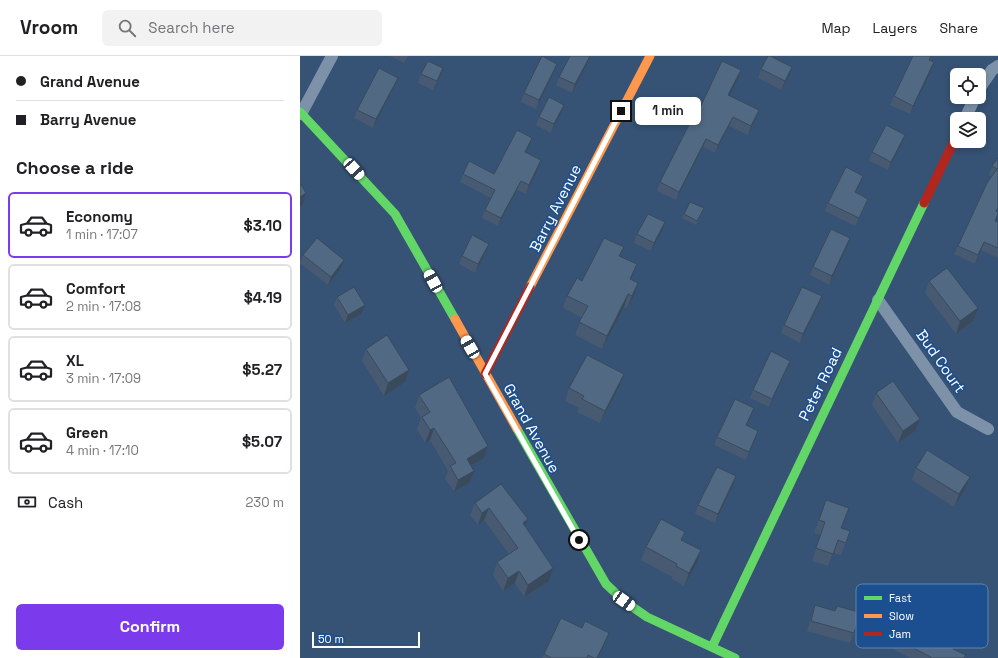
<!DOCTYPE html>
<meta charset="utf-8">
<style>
:root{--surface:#fff;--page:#f2f2f2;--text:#202124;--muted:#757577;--line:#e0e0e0;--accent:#7c3aed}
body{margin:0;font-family:"Space Grotesk",sans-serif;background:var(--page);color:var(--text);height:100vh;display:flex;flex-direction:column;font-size:15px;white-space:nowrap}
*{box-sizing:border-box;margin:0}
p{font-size:13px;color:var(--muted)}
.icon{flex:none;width:22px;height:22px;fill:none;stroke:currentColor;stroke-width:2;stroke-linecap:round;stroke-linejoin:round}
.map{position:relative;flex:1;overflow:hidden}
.panel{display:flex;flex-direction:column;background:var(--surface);width:300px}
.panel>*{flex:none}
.hud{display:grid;align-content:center;height:88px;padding:0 16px;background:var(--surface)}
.fabs{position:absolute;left:650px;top:12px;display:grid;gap:8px}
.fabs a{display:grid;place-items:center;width:36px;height:36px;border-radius:6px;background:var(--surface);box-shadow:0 2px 6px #0003;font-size:20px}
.scale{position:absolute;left:12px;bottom:10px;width:108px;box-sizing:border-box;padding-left:4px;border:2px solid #fff;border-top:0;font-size:11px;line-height:14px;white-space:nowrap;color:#fff;-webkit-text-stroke:3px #1b4f8f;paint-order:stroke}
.end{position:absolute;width:18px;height:18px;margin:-9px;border:5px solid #fff;background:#111;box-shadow:0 0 0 2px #111}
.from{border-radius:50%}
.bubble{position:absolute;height:28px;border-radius:6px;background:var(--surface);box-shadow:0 2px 6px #0003;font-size:13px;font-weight:800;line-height:28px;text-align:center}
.car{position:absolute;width:12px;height:24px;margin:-12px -6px;border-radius:5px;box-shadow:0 0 3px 1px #0007;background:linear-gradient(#fff 24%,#345 0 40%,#fff 0 76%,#345 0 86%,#fff 0)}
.hud b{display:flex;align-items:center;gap:14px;height:38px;font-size:15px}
.hud b+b{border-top:1px solid var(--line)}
.hud i{width:10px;height:10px;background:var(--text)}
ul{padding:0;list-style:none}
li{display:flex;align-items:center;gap:12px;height:66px;margin:0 8px 6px;padding:0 8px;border:2px solid var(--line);border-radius:6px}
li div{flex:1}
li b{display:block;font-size:15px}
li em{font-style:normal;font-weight:800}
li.current{border-color:var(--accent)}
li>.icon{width:36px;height:36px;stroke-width:1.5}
h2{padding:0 16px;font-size:18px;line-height:48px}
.pay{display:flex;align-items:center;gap:10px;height:44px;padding:0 16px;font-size:15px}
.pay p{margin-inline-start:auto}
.primary-button{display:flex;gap:8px;margin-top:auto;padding:8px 16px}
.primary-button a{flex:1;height:46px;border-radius:6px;background:var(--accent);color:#fff;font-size:16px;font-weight:800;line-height:46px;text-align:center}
header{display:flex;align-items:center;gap:24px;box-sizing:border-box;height:56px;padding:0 20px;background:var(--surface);border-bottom:1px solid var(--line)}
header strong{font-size:19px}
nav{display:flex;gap:22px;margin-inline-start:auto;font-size:14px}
.search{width:280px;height:36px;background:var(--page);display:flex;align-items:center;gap:10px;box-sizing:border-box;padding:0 14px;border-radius:6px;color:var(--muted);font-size:15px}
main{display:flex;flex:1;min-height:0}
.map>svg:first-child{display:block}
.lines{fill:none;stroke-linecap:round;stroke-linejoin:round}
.street{stroke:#7d92a8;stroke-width:12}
.fast{stroke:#63d668;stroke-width:9}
.slow{stroke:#ff974d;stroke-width:9}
.jam{stroke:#b3261e;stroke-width:9}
.wall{fill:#475a72}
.shaded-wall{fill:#394a5c}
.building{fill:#526984;stroke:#394a5c}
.route{stroke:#fff;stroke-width:5}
.labels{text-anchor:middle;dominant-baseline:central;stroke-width:3;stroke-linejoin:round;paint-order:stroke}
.street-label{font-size:15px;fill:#fff;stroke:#1b4f8f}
.key{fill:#1b4f8f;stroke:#5f84b1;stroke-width:1}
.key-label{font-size:11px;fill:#fff}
</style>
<header>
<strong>Vroom</strong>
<div class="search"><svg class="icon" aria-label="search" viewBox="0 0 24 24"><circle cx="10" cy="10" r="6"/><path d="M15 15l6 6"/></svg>Search here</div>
<nav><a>Map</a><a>Layers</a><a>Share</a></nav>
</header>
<main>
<section class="panel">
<div class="hud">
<b><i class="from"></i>Grand Avenue</b>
<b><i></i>Barry Avenue</b>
</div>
<h2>Choose a ride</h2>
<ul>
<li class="current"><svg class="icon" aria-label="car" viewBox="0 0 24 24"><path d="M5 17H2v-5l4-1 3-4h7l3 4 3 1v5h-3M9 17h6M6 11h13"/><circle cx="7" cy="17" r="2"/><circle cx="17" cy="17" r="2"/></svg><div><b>Economy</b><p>1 min · 17:07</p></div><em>$3.10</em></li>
<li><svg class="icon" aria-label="car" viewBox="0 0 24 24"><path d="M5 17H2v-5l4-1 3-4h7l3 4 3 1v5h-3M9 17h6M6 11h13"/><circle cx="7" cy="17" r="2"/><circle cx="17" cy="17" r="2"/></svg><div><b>Comfort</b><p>2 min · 17:08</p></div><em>$4.19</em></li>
<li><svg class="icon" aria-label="car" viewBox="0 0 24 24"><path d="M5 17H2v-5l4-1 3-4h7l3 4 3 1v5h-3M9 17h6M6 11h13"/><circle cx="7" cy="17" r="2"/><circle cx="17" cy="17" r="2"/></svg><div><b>XL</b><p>3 min · 17:09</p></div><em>$5.27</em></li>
<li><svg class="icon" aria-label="car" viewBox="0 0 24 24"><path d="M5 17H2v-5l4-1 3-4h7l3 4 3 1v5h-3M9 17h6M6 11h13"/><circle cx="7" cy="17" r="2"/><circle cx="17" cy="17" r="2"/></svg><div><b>Green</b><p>4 min · 17:10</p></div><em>$5.07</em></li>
</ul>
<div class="pay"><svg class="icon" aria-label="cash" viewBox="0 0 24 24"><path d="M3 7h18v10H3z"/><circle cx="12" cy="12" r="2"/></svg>Cash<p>230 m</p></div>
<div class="primary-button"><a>Confirm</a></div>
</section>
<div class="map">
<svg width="698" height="602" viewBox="0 0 698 602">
<rect width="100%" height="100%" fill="#365274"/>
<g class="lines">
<path class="street" d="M679 33 692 14 698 10
M1 58 32 0
M665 63 675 41
M578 244 657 356 688 373"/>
<path class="fast" d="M0 56 95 158 155 263
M217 373 306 528 324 545 347 561 435 602
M412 591 624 147"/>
<path class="slow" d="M230 231 350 0
M155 263 217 373"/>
<path class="jam" d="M624 147 657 79
M185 318 230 231"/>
</g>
<path class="wall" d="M90 0H108L104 7Z
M270 0H290L288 6 272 37 256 29 259 21Z
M613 0H632L630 4 631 15 610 58 590 49 594 40Z
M461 13 489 20 481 34 458 22Z
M254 16 236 53 221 46 224 37Z
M121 18 140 21 133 34 118 27Z
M438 23 429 39 456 63 448 79 429 70 415 97 403 91 376 144 357 135 360 126 398 56Z
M94 30 73 72 54 62 57 54Z
M264 49 261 57 251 77 236 69 239 61Z
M602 87 588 114 569 105 572 96Z
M229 90 226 96 238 113 226 138 217 134 198 170 182 162 185 154 191 142 160 126 163 118H194Z
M698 102 696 165 698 166V202L681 194 675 208 654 198 658 190 692 121 689 119 692 110Z
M560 128 556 137 565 151 555 170 525 155 528 147Z
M402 157 396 169 382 162 384 158Z
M362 175 351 195 334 187 337 178Z
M189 188 186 196 175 217 159 208 162 200Z
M547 191 529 229 510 219 513 211Z
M3 199 44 204 41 212 28 229 0 207Z
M320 200 337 208 331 223 338 227 334 240 327 252 324 251 302 293 275 279 282 262 263 252 267 240 282 225Z
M629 225 678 252 673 265 656 278 625 237Z
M522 240 519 249 500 287 481 277 484 269Z
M37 241 61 258 45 267 34 249Z
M66 293 105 326 84 340 62 305Z
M490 305 487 313 469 351 450 342 453 334Z
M324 318 319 331 300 367 277 356 279 352 265 345 269 332Z
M576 337 615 375 598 387 572 349Z
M119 339 188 390 184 402 171 410 169 427 154 436 145 423 148 415 130 384 125 387 117 373 121 362 115 352Z
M451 360 447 370 458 375 455 384 446 404 414 389 417 381Z
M616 412 670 421 665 433 654 451 612 424Z
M433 429 415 467 395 458 398 449Z
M526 444 541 472 550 475 541 499 533 497 528 510 512 505 521 479 514 477Z
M175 447 228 463 225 470 253 512 249 525 224 541 215 527 203 535 193 519 197 506 209 498 184 464 178 469 170 459Z
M385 476 382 484 397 507 384 530 372 523V521L341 504 346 491Z
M515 549 535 555 537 550 576 561 631 569 654 593 666 599 665 602H610L555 574 550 587 507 575Z
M282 572 309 577 304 589 298 602H242L244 598Z"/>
<path class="shaded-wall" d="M290 0 288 6 272 37 275 28Z
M634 6 631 15 610 58 613 50Z
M257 8 254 16 236 53 239 44Z
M492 11 489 20 481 34 485 25Z
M143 12 140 21 133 34 137 25Z
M441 14 438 23 425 48 428 39Z
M98 22 73 72 76 63Z
M264 49 261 57 251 77 254 68Z
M459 54 456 63 448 79 451 70Z
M433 61 429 70 415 97 418 89Z
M605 79 602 87 588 114 591 106Z
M232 82 229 90 222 104 225 96Z
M406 83 403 91 376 144 379 136Z
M241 104 238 113 226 138 229 129Z
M563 120 560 128 552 145 555 136Z
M221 125 217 134 198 170 201 162Z
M6 137 2 150 0 151V141Z
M365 166 362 175 351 195 354 187Z
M550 182 547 191 529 229 532 220Z
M684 186 681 194 675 208 678 199Z
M189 188 186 196 175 217 178 208Z
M44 204 41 212 28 229 31 221Z
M337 208 332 221 325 235 330 223Z
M338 227 334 240 327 252 332 240Z
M328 238 324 251 302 293 307 280Z
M522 240 519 249 500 287 503 278Z
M65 249 61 258 45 267 48 259Z
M678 252 673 265 656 278 660 265Z
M490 305 487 313 469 351 472 343Z
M109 314 105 326 84 340 88 327Z
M324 318 319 331 300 367 305 355Z
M454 352 451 360 443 378 446 369Z
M620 363 615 375 598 387 603 375Z
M134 372 130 384 125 387 130 374Z
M458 375 455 384 446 404 449 396Z
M188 390 184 402 162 415 167 403Z
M174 415 169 427 154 436 158 424Z
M436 420 433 429 415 467 418 458Z
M670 421 665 433 654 451 659 438Z
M189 452 184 464 178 469 182 457Z
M228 463 223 476V467Z
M401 494 397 507 384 530 389 517Z
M253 512 249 525 224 541 228 529Z
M219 515 215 527 203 535 208 522Z
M309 577 304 589 298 602H297Z"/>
<path class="building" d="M242 0 257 8 239 44 224 37Z
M270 0H290L275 28 259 21Z
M468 0H470L492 11 485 25 461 13Z
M613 0H631L629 4 634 6 613 50 594 40Z
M128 5 143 12 137 25 121 18Z
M422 5 441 14 428 39 459 54 451 70 433 61 418 89 406 83 379 136 360 126 396 55 398 56Z
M79 12 98 22 76 63 57 54Z
M249 41 264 49 254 68 239 61Z
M586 69 605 79 591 106 572 96Z
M217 74 232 82 225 96 241 104 229 129 221 125 201 162 185 154 195 134 163 118 169 105 194 118Z
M698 102V152L696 155 698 156V158L695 165 698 166V192L684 186 678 199 658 190 687 127 697 113 692 110Z
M546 111 563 120 555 136 568 143 559 162 528 147Z
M0 127 6 137 0 141Z
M390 146 404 152 397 165 384 158Z
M348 158 365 166 354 187 337 178Z
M531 173 550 182 532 220 513 211Z
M172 179 189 188 178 208 162 200Z
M17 182 44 204 31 221 3 199Z
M304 182 324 191 319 200 337 208 330 223 338 227 332 240 328 238 307 280 279 266 288 250 267 240 277 222 282 225Z
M647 212 678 252 660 265 629 225Z
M54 231 65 249 48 259 37 241Z
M502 231 522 240 503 278 484 269Z
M87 279 109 314 88 327 66 293Z
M471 295 490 305 472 343 453 334Z
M287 299 324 318 305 355 282 343 284 340 269 332Z
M149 321 188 390 167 403 174 415 158 424 150 410 156 407 134 372 130 374 122 361 130 356 119 339Z
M593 325 620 363 603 375 576 337Z
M435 343 454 352 446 369 458 375 449 396 417 381Z
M627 394 670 421 659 438 616 412Z
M417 411 436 420 418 458 398 449Z
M201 428 228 463 223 467 253 512 228 529 219 515 208 522 197 506 218 492 189 452 182 457 175 447Z
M526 444 549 452 541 472 550 475 546 487 538 484 533 498 516 492 525 466 519 464Z
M361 463 385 476 381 484 401 494 389 517 376 510 377 508 346 491Z
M515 549 535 555 537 550 576 561 582 549 618 567 621 561 632 567 631 569 658 583 653 593 666 599 664 602H631V601L558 564 554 577 511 565Z
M261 562 282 572 285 565 309 577 297 602H294L288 599 287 602H252L244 598Z"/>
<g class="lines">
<path class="route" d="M279 484 185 318 321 55"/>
</g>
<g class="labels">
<g class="street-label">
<text transform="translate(255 152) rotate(-63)">Barry Avenue</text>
<text transform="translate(641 305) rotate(55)">Bud Court</text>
<text transform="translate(520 328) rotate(-64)">Peter Road</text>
<text transform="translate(232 372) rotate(61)">Grand Avenue</text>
</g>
</g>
<rect x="556" y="528" width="132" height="64" rx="6" class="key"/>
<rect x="564" y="540" width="18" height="4" fill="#63d668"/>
<rect x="564" y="558" width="18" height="4" fill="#ff974d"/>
<rect x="564" y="576" width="18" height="4" fill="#b3261e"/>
<g class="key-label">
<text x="589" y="546">Fast</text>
<text x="589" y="564">Slow</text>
<text x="589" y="582">Jam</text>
</g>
</svg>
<div class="fabs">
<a><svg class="icon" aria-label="locate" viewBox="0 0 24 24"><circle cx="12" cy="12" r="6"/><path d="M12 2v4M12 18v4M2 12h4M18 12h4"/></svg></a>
<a><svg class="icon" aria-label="layers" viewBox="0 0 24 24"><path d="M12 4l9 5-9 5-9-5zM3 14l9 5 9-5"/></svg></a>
</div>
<div class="scale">50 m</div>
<i class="end from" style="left:279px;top:484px"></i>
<i class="end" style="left:321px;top:55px"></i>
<div class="bubble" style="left:335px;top:41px;width:66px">1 min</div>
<i class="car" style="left:54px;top:113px;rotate:138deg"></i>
<i class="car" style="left:133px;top:225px;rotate:331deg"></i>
<i class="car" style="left:170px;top:291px;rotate:330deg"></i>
<i class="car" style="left:324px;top:545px;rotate:125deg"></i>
</div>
</main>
